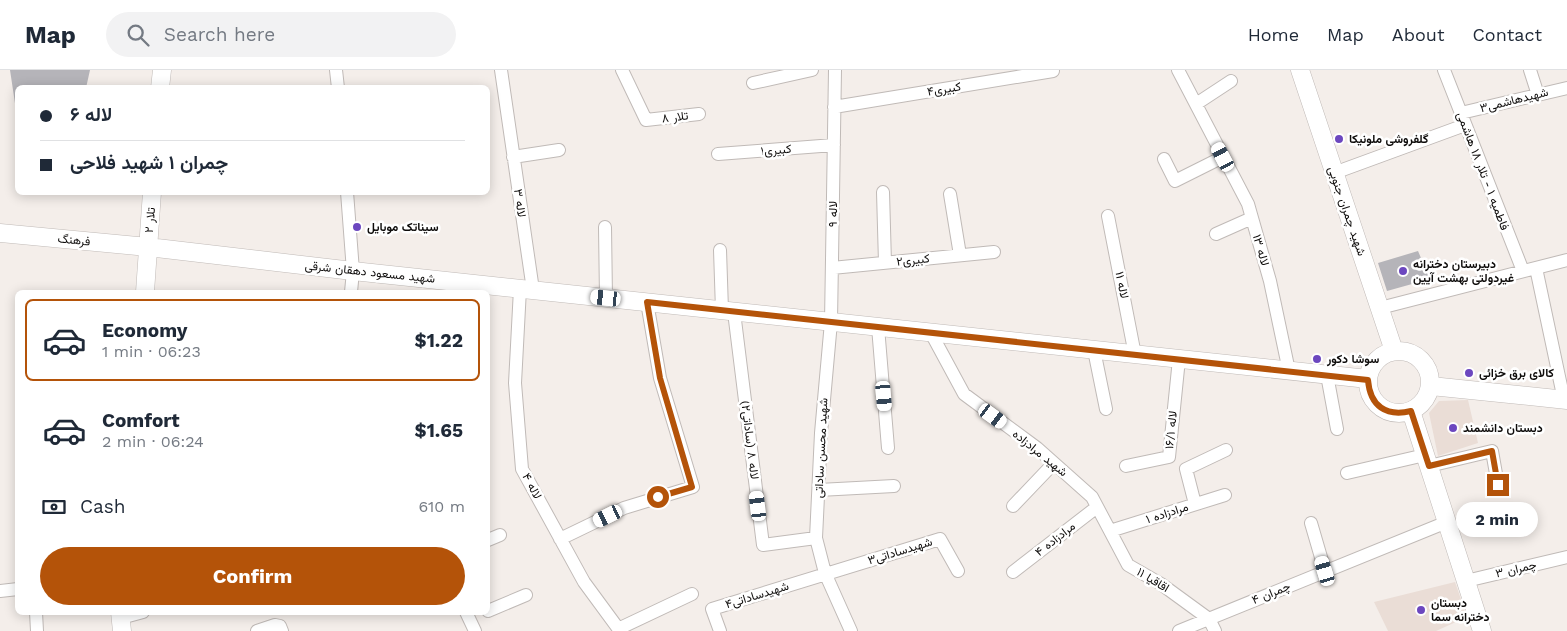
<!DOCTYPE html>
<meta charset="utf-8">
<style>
:root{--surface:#fff;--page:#f2f2f3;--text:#1f2937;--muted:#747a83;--line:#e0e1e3;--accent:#b45309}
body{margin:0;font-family:"Work Sans",Vazirmatn,sans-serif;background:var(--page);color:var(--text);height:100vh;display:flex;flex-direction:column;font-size:19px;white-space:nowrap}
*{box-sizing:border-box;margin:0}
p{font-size:16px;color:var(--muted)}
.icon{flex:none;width:28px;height:28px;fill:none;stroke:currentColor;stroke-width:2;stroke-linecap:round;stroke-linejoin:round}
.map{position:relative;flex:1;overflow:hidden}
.sheet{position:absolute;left:15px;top:220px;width:475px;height:325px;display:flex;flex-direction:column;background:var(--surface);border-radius:8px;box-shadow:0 2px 12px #0003}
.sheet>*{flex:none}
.banner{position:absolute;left:15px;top:15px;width:475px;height:110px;border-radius:8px;box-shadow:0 2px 12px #0003;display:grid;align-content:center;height:110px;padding:0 25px;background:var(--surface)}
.end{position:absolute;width:22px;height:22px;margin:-11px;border:6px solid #b45309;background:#fff;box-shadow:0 0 0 2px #fff}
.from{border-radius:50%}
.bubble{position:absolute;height:35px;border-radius:18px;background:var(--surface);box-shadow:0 2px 12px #0003;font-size:16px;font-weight:700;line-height:35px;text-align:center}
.car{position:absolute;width:15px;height:30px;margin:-15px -8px;border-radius:6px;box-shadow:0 0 4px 1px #0007;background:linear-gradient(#fff 24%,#345 0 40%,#fff 0 76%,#345 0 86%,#fff 0)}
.banner b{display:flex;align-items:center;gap:18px;height:48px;font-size:19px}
.banner b+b{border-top:1px solid var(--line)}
.banner i{width:12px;height:12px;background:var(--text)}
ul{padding:9px 0 0;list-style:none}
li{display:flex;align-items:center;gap:15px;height:82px;margin:0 10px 8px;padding:0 15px;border:2px solid transparent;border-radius:8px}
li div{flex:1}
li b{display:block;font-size:19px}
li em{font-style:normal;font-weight:700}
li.active{border-color:var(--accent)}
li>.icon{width:45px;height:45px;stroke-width:1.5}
.pay{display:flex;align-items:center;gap:12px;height:55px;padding:0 25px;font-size:19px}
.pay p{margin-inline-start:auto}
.cta{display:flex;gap:10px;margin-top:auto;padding:10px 25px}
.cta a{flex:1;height:58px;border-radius:30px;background:var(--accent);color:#fff;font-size:20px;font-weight:700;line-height:58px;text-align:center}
header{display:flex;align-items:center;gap:30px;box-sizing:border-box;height:70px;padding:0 25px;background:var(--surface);border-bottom:1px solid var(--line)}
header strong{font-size:24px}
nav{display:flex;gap:28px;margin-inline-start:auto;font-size:18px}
.search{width:350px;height:45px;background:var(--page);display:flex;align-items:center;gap:12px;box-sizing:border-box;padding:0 18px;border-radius:28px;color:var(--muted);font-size:19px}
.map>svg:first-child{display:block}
.built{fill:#eaddd6}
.building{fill:#b5b4b9}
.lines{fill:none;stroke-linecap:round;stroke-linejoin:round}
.street-casing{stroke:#c0bab7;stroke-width:14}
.secondary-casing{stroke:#c0bab7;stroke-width:19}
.street{stroke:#fff;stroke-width:12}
.secondary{stroke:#fff;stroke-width:18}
.route{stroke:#b45309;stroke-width:6}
.poi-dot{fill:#6c47bf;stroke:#fff;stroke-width:2}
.labels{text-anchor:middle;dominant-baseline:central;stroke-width:5;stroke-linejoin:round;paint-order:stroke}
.street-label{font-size:12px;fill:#0e0c0b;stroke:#fff}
.poi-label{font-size:12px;font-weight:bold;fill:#0e0c0b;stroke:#fff;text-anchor:start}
</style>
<header>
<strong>Map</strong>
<div class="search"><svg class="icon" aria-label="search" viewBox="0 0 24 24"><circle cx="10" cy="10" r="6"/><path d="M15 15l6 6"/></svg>Search here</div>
<nav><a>Home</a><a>Map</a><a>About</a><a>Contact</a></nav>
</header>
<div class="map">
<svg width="1567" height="561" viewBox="0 0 1567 561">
<rect width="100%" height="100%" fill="#f4eeea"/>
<path class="built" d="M1468 330 1478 373 1438 386 1429 343 1439 331Z
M1455 512 1467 547 1436 561H1388L1374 532Z"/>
<path class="building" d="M10 0H90L86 18H18L16 40Z
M1418 181 1430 209 1387 221 1378 193Z"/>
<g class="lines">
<g class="street-casing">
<path id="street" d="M336 0 338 18
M501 0 533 220
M622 0 646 50 699 44
M835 0 831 252 821 363 816 468 825 503 851 561
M1178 0 1248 134 1270 211 1289 301
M1444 0 1523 201
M1530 0 1538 25
M753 13 812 0
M1196 34 1231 11
M834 37 1053 1
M1461 43 1567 18
M718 84 834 75
M513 87 559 80
M1164 89 1175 111 1223 87
M1334 103 1465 55
M347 122 353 201 351 222
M883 122 885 193
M950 124 960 185
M1108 146 1135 285
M605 157 606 228
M1216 164 1252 148
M720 180 722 240
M832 198 994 182
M1536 198 1564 330
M520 219 515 313 522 399 584 512 620 561
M1380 238 1567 190
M734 242 763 475 816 468
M878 257 888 378
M931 263 964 324 1037 378 1092 427 1128 495 1161 514 1209 549 1215 561
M1094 280 1106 339
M1327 305 1337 359
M1126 396 1169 387 1179 289
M1429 396 1492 381 1498 415
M1347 403 1425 385
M819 420 894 416
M1195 434 1186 399 1226 380
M1013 436 1054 393
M1311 453 1325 501
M1110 461 1225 425
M560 469 624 438 693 417 660 308 647 232
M488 470 500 465
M1013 502 1097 437
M1466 511 1567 487
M0 521 18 519
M488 541 526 525
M36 542 37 561
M466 542 475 561
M121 548 143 542
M618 559 692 524
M257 561 275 555 280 556 282 561
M720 561 712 539 940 469 958 501
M1179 561 1447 452"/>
</g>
<g class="secondary-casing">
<path id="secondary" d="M1300 0 1394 281
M160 18 162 0
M0 163 148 177 353 201 1368 309
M145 222 152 122
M1368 312a31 31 0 1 1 62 0a31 31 0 1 1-62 0Z
M1431 316 1567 330
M1411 341 1482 561
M120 542 122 561"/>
</g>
<use href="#street" class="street"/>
<use href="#secondary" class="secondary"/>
</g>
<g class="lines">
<path class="route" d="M658 427 692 417 660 308 647 232 1368 310C1370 336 1386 347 1411 341L1429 396 1492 381 1498 415"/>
</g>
<g class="poi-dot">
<circle cx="1339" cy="69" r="5"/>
<circle cx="357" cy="157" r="5"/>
<circle cx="1403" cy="201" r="5"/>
<circle cx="1317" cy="289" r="5"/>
<circle cx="1469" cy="303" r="5"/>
<circle cx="1453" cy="358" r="5"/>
<circle cx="1421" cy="540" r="5"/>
</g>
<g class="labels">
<g class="street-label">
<text transform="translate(944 19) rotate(-9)">کبیری۴</text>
<text transform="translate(1514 30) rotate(-14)">شهیدهاشمی۳</text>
<text transform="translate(675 47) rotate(-7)">تلار ۸</text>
<text transform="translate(776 80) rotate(-5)">کبیری۱</text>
<text transform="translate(1483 101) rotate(69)">فاطمیه ۱ - تلار ۱۸ هاشمی</text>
<text transform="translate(520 133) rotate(82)">لاله ۳</text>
<text transform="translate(1347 141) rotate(71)">شهید چمران جنوبی</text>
<text transform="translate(833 144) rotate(-89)">لاله ۹</text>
<text transform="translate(150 150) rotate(-85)">تلار ۲</text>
<text transform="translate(74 170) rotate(6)">فرهنگ</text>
<text transform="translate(1261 180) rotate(74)">لاله ۱۳</text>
<text transform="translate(913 190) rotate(-6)">کبیری۲</text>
<text transform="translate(370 202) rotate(6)">شهید مسعود دهقان شرقی</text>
<text transform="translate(1122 215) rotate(79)">لاله ۱۱</text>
<text transform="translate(1171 360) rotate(-84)">لاله ۱۶/۱</text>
<text transform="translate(750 370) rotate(83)">لاله ۸ (ساداتی۲)</text>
<text transform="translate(821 378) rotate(-87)">شهید محسن ساداتی</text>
<text transform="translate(1040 383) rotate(39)">شهید مرادزاده</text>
<text transform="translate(532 416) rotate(62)">لاله ۴</text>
<text transform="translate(1167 443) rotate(-18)">مرادزاده ۱</text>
<text transform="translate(1055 469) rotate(-38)">مرادزاده ۴</text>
<text transform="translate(900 481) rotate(-17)">شهیدساداتی۳</text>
<text transform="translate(1516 499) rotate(-13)">چمران ۳</text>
<text transform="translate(1153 510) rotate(31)">اقاقیا ۱۱</text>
<text transform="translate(1271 523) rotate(-22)">چمران ۴</text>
<text transform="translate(757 525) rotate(-17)">شهیدساداتی۴</text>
</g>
<g class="poi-label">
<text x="1349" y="69">گلفروشی ملونیکا</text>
<text x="367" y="157">سیناتک موبایل</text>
<text x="1413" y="194">دبیرستان دخترانه<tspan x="1413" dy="14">غیردولتی بهشت آیین</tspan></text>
<text x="1327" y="289">سوشا دکور</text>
<text x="1479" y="303">کالای برق خزائی</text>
<text x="1463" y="358">دبستان دانشمند</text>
<text x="1431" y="533">دبستان<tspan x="1431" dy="14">دخترانه سما</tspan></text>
</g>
</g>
</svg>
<i class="end from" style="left:658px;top:427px"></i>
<i class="end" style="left:1498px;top:415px"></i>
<div class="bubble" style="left:1456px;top:432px;width:82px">2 min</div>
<i class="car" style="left:1223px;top:87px;rotate:332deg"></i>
<i class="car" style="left:606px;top:228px;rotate:276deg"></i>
<i class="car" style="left:884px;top:326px;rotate:175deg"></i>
<i class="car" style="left:993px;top:346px;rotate:126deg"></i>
<i class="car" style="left:758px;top:436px;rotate:353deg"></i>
<i class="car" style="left:608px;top:446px;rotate:244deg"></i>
<i class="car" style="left:1325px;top:501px;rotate:343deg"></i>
<div class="banner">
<b><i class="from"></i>لاله ۶</b>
<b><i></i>چمران ۱ شهید فلاحی</b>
</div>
<section class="sheet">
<ul>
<li class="active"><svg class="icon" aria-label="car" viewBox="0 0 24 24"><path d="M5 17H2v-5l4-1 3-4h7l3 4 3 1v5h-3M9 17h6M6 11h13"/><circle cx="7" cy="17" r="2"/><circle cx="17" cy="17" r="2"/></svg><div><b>Economy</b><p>1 min · 06:23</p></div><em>$1.22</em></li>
<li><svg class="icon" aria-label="car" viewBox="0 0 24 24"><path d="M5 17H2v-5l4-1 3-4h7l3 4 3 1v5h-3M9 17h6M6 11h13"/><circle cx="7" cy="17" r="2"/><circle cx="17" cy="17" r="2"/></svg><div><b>Comfort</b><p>2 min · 06:24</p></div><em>$1.65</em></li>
</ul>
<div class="pay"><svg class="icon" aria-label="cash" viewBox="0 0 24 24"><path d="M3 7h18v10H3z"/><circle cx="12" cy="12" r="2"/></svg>Cash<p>610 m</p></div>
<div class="cta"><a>Confirm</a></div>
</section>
</div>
